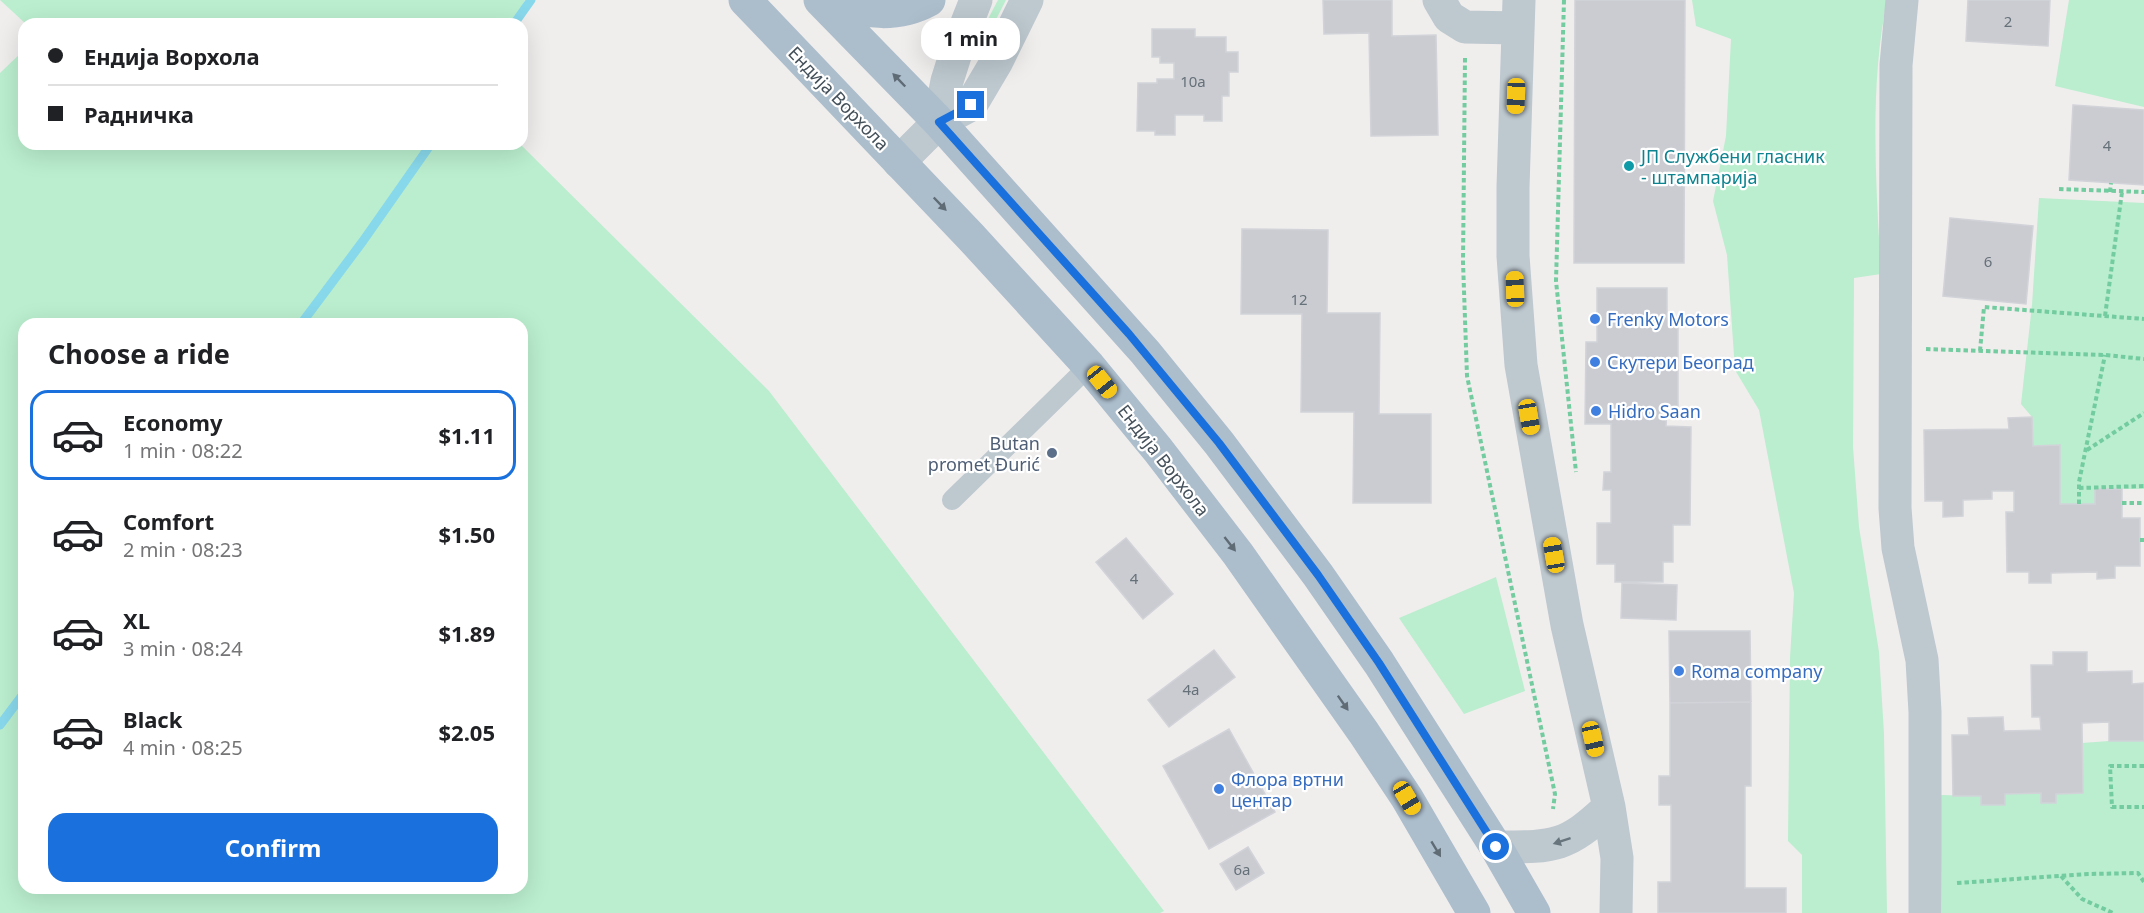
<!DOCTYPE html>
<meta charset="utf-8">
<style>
:root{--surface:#fff;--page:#f6f6f6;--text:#202124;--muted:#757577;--line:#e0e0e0;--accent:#1a71dd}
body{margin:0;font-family:"Noto Sans",sans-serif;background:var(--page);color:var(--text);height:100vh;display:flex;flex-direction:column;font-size:22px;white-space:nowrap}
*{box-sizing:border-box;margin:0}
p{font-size:20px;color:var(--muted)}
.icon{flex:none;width:33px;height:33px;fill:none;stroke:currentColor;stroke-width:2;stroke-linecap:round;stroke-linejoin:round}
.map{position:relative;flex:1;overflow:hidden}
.details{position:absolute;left:18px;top:318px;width:510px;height:576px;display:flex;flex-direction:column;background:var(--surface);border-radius:18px;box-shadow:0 6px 24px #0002}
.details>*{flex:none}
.top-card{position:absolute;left:18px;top:18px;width:510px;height:132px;border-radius:18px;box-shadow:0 6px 24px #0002;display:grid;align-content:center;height:132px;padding:0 30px;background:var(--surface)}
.end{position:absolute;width:27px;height:27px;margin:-14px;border:8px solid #1a71dd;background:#fff;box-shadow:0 0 0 3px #fff}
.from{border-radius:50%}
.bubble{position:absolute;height:42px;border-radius:18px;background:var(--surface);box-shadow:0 6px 24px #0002;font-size:20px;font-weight:700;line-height:42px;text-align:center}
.car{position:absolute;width:18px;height:36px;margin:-18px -9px;border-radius:8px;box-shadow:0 0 4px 2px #0007;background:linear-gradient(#f5c518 24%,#345 0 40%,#f5c518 0 76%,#345 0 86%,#f5c518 0)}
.top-card b{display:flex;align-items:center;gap:21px;height:57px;font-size:22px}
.top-card b+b{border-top:2px solid var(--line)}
.top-card i{width:15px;height:15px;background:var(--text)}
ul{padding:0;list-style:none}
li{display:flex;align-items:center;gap:18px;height:90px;margin:0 12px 9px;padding:0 18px;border:3px solid transparent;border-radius:18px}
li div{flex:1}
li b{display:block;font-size:22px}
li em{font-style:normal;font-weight:700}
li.current{border-color:var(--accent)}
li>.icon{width:54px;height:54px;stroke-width:1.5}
h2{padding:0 30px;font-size:27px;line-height:72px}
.button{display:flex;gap:12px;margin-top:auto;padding:12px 30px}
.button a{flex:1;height:69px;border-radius:18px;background:var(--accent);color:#fff;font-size:24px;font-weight:700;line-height:69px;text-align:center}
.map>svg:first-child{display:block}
.green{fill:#baeece;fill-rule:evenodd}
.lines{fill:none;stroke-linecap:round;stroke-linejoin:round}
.stream{stroke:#88d8eb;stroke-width:9}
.building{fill:#caccd2;stroke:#d1d3d9;stroke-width:1.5}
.path{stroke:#73cc9f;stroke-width:4;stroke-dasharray:4.5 3;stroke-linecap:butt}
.service{stroke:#bdc8cf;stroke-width:20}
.minor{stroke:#bdc8cf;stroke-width:33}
.tertiary{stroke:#bdc8cf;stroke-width:33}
.primary{stroke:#acbdcc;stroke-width:33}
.oneway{fill:#5f6c76}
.oneway2{fill:#69757d}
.route{stroke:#1a71dd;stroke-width:8}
.culture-dot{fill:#0f9aa8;stroke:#fff;stroke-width:2}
.shop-dot{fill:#3f7fe0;stroke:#fff;stroke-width:2}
.service-dot{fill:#5c6f8a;stroke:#fff;stroke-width:2}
.labels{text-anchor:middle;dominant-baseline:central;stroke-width:4.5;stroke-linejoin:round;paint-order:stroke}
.number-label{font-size:15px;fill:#667078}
.street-label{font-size:18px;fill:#45515a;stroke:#fff}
.culture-label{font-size:18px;fill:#0d838f;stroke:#fff;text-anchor:start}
.shop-label{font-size:18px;fill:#366cbe;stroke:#fff;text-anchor:start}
.service-label{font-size:18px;fill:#4e5e75;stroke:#fff;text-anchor:end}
</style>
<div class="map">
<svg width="2144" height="913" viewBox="0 0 2144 913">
<rect width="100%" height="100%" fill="#f0eded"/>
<path class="green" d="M0 0H525L514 24H26Z
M998 0H1006L986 39 979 36Z
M1692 0H1887C1869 88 1876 185 1881 274L1854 278 1853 447 1859 527 1879 652 1884 734 1887 913H1802V855L1788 841 1790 658 1794 593 1759 410 1735 370 1727 255 1713 201 1726 136 1731 39 1696 26Z
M2069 0H2144V107L2055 86Z
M24 50V144H520L769 391 1164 911 1160 913H0V73ZM24 324H522V888H24Z
M2039 198 2144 203V489H2095V504H2060V446H2033L2032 417 2021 404 2032 305Z
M1496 577 1525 691 1464 714 1399 618Z
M2109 741H2144V913H1942L1940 795 1981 796V805H2004L2005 794 2041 793V803H2056V794L2082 743Z"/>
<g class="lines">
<path class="stream" d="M514 24 531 0
M301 324 363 241 431 144
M0 725 24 693"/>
</g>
<path class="building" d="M1323 0H1392V36L1436 35 1438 135 1371 136 1369 33 1324 34Z
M1575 0H1685L1684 263H1574Z
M1968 0H2050L2048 46 1966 41Z
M1152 29H1195V37H1226V52H1238V72H1229V96H1222V121H1204V115H1175V135H1155V131H1137L1138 83H1157V79H1174V63H1160V57H1152Z
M2073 105 2144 110V185L2069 180Z
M1950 218 2033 226 2026 304 1943 296Z
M1242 229 1328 230 1327 313H1380L1379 414H1431V503H1353L1354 412H1301L1302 314H1241Z
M1597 288H1667V319H1678V406H1667L1666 426 1691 427 1690 525H1673V562H1663V582H1615V564H1597V523H1611V490H1603L1604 472H1611V424H1585L1586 342H1597Z
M2032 417 2033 446 2060 445V504H2095V489H2122V518H2140V566H2115V578L2097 579V572L2051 573V583H2029V572H2007L2006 512H2014V491H1992V499L1963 500V516L1943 517V501H1925L1924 430 2009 429 2008 418Z
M1126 538 1173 594 1143 619 1096 562Z
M1622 583 1677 585 1676 620 1621 618Z
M1669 631H1750L1751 702 1670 703Z
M1214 650 1235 677 1169 727 1148 700Z
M2053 652H2087V672L2132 671V684L2144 683V741H2109V722L2082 723 2083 793 2056 794V803H2041V793L2005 794V805H1981V796H1953L1952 735H1969L1968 718 2003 717 2004 731 2041 730 2040 717H2032L2031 665H2053Z
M1751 702V786H1745V888H1786V913H1658V882H1671V805H1659V776H1670V703Z
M1229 729 1275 812 1209 849 1163 766Z
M1248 847 1264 873 1236 890 1220 864Z"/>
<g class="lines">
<path class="path" d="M1564 0 1556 281 1576 472
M1465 58 1463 262 1467 376 1555 794 1553 809
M2059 189 2144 192
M2110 192 2111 183
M2105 316 2122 192
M1926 349 2105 355 2144 359
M1980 351 1984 307 2144 319
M2087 450 2144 413
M2079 488 2144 486
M2122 503H2144
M2079 504V482L2105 355
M2140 540H2144
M2144 766H2110L2112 807H2144
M2061 876 2082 899 2113 913
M1957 883 2088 874 2138 873 2144 882"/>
<path class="service" d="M952 500 1089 366"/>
<path class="minor" d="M1439 0 1449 17 1465 27 1518 28
M1519 0 1513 187V256L1521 365 1567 625 1609 807 1617 858 1616 913
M1902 0 1896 65 1895 508 1898 548 1922 660 1925 712V913
M1496 847C1554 847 1566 848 1609 807"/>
<path class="tertiary" d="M939 122 947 81 959 43 976 0
M899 162 939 122 971 105 997 61 1027 0"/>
<path class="primary" d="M745 0 971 237 1089 366 1158 450 1238 554 1364 733 1407 798 1474 913
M820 0 939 122 1145 352 1219 443 1318 575 1379 663 1496 847 1534 913
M834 0C865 15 900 16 929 0"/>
</g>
<defs><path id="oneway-solid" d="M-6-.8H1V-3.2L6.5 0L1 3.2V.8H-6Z" transform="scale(1.5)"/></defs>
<g class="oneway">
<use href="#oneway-solid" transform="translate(899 80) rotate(-134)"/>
<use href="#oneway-solid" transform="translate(940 204) rotate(46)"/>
<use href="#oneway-solid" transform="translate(1230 544) rotate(52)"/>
<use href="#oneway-solid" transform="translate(1343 703) rotate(55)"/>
<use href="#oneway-solid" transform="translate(1436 849) rotate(59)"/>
</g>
<use class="oneway2" href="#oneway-solid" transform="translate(1562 841) rotate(162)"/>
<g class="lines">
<path class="route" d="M971 105 939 122 1129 334 1219 443 1318 575 1379 663 1496 847"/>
</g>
<circle class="culture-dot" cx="1629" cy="166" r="6"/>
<g class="shop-dot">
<circle cx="1595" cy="319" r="6"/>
<circle cx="1595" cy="362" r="6"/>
<circle cx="1596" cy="411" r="6"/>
<circle cx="1679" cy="671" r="6"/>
<circle cx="1219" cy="789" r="6"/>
</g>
<circle class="service-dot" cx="1052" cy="453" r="6"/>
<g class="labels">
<g class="number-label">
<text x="2008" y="21">2</text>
<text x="1193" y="81">10a</text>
<text x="2107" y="145">4</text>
<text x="1988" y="261">6</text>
<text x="1299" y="299">12</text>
<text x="1134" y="578">4</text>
<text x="1191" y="689">4a</text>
<text x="1242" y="869">6a</text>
</g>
<g class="street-label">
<text transform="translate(839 98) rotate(46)">Ендија Ворхола</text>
<text transform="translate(1164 460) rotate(52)">Ендија Ворхола</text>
</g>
<g class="culture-label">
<text x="1641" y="156">ЈП Службени гласник<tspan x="1641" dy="21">- штампарија</tspan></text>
</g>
<g class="shop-label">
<text x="1607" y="319">Frenky Motors</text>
<text x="1607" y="362">Скутери Београд</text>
<text x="1608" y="411">Hidro Saan</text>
<text x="1691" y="671">Roma company</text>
<text x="1231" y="779">Флора вртни<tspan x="1231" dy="21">центар</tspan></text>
</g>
<g class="service-label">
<text x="1040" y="443">Butan<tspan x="1040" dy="21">promet Đurić</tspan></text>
</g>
</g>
</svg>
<i class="end from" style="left:1496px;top:847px"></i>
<i class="end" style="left:971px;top:105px"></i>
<div class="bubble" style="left:921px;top:18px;width:99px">1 min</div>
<i class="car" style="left:1516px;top:96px;rotate:182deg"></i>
<i class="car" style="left:1515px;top:289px;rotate:358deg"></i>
<i class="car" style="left:1102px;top:382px;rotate:141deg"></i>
<i class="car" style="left:1529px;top:417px;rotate:170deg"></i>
<i class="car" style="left:1554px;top:555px;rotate:350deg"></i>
<i class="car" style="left:1593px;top:739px;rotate:167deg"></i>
<i class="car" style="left:1407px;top:798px;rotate:149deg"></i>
<div class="top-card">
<b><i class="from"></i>Ендија Ворхола</b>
<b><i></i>Радничка</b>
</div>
<section class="details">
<h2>Choose a ride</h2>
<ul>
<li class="current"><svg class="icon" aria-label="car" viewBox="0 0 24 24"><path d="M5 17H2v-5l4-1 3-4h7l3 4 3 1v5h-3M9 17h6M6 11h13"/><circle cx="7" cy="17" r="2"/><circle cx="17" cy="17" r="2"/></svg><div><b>Economy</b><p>1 min · 08:22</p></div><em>$1.11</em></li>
<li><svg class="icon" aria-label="car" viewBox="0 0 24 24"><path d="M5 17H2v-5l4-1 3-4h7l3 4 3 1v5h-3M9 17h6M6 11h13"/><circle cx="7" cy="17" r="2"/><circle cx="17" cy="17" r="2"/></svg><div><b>Comfort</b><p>2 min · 08:23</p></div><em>$1.50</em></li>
<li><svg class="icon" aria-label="car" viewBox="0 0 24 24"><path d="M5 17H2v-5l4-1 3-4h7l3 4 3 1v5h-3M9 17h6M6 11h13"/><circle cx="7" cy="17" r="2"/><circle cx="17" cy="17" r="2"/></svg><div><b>XL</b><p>3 min · 08:24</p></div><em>$1.89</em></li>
<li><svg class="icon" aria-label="car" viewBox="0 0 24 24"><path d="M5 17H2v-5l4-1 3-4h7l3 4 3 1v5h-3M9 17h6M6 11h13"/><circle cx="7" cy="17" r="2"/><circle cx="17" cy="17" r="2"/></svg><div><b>Black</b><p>4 min · 08:25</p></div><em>$2.05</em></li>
</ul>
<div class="button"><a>Confirm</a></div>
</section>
</div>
